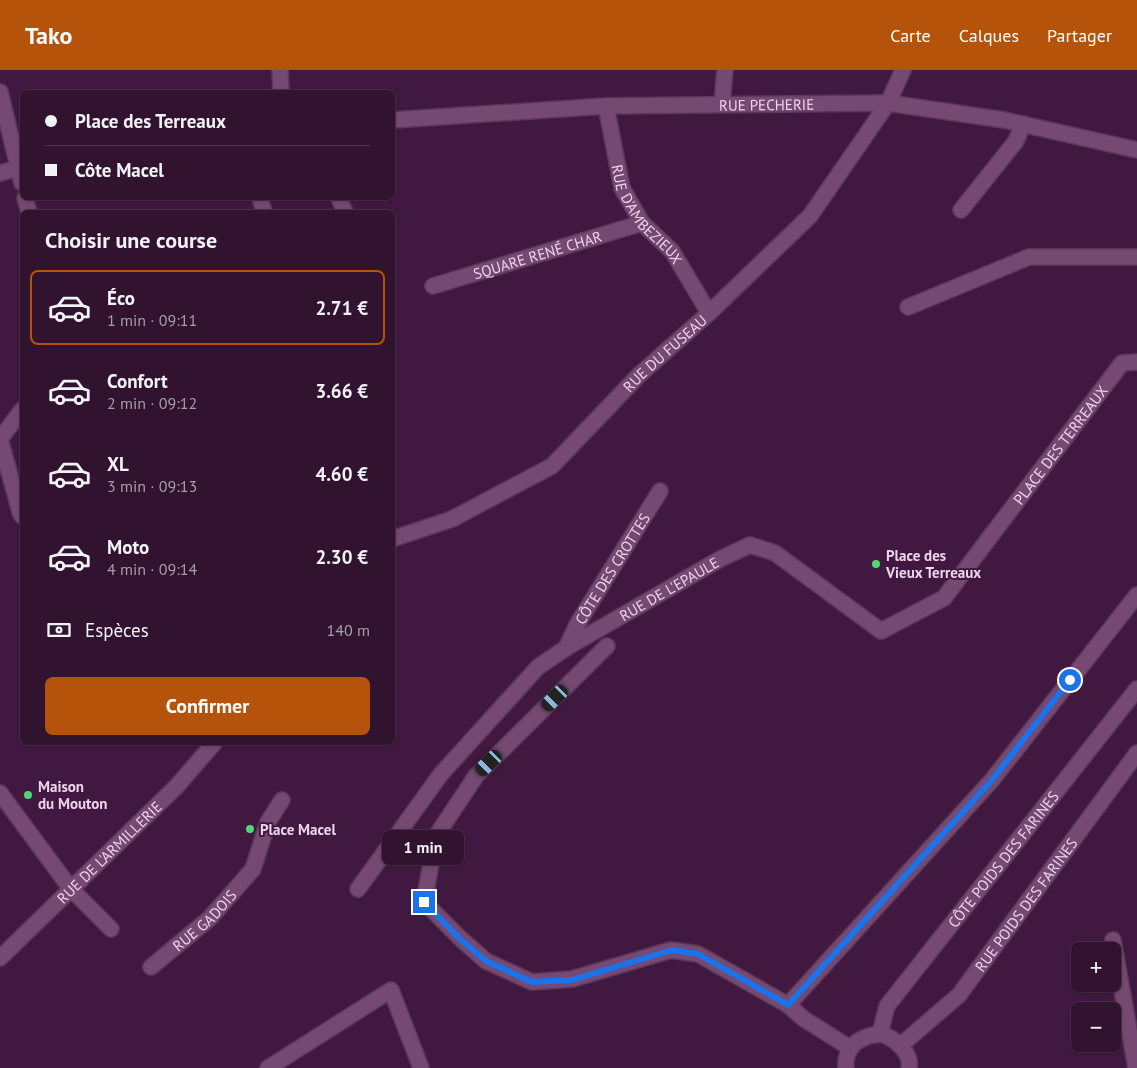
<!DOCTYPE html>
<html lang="fr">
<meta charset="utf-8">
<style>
:root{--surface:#311330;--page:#3d203c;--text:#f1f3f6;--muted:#a89eab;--line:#4c324c;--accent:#b45309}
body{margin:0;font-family:"PT Sans",sans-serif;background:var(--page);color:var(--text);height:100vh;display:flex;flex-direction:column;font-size:19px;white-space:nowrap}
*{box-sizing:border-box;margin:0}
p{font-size:16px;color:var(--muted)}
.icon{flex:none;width:28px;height:28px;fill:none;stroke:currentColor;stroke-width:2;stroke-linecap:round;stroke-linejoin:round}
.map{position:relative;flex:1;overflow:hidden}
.panel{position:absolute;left:20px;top:140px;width:375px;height:535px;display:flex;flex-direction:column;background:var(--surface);border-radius:8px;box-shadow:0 1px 4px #0004,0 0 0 1px var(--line)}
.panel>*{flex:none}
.hud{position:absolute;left:20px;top:20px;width:375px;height:110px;border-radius:8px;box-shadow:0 1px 4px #0004,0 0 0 1px var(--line);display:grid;align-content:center;height:110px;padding:0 25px;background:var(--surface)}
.fabs{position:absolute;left:1071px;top:872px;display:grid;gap:10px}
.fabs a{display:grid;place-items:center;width:50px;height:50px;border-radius:8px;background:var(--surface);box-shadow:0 1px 4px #0004,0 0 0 1px var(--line);font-size:25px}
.end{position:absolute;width:22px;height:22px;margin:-11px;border:6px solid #1a73e8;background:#fff;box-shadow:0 0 0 2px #fff}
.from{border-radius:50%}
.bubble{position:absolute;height:35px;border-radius:8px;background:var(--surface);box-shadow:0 1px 4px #0004,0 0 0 1px var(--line);font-size:16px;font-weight:600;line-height:35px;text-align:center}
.car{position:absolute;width:15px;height:30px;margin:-15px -8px;border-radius:6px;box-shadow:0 0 4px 1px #0007;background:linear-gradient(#222 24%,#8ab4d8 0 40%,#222 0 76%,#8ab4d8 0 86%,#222 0)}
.hud b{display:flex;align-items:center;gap:18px;height:48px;font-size:19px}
.hud b+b{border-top:1px solid var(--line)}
.hud i{width:12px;height:12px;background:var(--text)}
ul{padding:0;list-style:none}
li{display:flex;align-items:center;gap:15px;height:75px;margin:0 10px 8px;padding:0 15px;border:2px solid transparent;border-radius:8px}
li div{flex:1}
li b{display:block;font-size:19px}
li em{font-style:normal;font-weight:600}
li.on{border-color:var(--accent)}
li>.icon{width:45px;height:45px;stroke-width:1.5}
h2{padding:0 25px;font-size:22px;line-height:60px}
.pay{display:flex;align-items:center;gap:12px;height:55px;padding:0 25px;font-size:19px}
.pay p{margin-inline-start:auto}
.action{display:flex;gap:10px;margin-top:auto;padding:10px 25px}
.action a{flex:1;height:58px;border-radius:8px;background:var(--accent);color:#fff;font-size:20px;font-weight:600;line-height:58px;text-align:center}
header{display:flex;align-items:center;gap:30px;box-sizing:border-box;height:70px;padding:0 25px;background:var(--accent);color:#fff}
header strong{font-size:24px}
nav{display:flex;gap:28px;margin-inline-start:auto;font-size:18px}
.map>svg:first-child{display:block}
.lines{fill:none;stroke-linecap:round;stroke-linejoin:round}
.service-casing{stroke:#5a3859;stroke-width:18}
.pedestrian-casing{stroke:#5a3859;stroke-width:18}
.minor-casing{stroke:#5a3859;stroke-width:18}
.tertiary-casing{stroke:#5a3859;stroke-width:18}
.service{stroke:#754972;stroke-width:15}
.pedestrian{stroke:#754972;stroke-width:15}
.minor{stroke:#754972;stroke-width:15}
.tertiary{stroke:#754972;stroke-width:15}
.route{stroke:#1a73e8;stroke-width:6}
.poi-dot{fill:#51d674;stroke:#411940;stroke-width:2}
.labels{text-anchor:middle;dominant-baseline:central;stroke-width:4;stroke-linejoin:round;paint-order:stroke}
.street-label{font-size:15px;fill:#edd4eb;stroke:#411940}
.poi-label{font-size:15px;font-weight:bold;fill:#edd4eb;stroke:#411940;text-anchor:start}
</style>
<header>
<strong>Tako</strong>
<nav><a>Carte</a><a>Calques</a><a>Partager</a></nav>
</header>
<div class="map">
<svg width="1137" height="998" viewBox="0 0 1137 998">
<rect width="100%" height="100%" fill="#411940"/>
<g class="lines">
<g class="service-casing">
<path id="service" d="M1113 870 1136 998"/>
</g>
<g class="pedestrian-casing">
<g id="pedestrian">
<path d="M280 0 281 22"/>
<path d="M0 22 22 113"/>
<path d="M25 128 29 142"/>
<path d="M260 128 264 142"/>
<path id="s1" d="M433 216 642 153"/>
<path d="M908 237 1029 187H1137"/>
<path d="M0 369 20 442 22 446"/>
<path d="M0 369 22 340"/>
<path id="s2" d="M566 578 578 553 660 421"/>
<path d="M0 723 71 819 111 859"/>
<path id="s3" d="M358 819 441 704 538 597 566 578 720 489 750 475 775 483 881 561 944 528 990 467"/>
<path id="s4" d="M151 897 210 848 253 799 268 752 282 730"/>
</g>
</g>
<g class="minor-casing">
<g id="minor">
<path d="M722 34 725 0"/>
<path id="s5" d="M606 36 622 118 642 153 672 181 709 243"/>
<path id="s6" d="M392 50 606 36 888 33 1004 50 1137 80"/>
<path d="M16 86 22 85"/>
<path d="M0 103 19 98"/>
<path d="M339 128 345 142"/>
<path d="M961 140 1016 71 1023 54"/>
<path id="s7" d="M990 467 1122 293 1137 292"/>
<path id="s8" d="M392 469 452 449 552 396 639 305 709 243 810 146 888 33 903 0"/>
<path d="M607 576 476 706 436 766 424 832 461 869 486 891 532 912 572 909 671 880 698 884 788 935 804 949 850 978"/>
<path id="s9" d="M0 888 176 717 215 672"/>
<path d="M788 935 992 710 1137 525"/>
<path id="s10" d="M901 975 959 925 1137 683"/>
<path d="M268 998 391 920 421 998"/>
</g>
</g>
<g class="tertiary-casing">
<g id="tertiary">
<path id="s11" d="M880 964 887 936 1137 619"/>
<path d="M846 998C844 980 856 969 873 965 875 965 879 964 881 964 895 968 912 983 909 998"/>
</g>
</g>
<use href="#service" class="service"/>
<use href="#pedestrian" class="pedestrian"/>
<use href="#minor" class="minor"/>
<use href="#tertiary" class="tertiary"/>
</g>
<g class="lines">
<path class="route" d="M424 832 460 869 486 891 532 912 572 910 672 880 698 884 788 935 992 710 1070 610"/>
</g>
<g class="poi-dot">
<circle cx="876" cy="494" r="5"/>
<circle cx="28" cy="725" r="5"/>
<circle cx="250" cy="759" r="5"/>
</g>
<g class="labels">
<g class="street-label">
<text stroke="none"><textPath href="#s6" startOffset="375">RUE PECHERIE</textPath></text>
<text stroke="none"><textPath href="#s5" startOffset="119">RUE D'AMBEZIEUX</textPath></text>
<text stroke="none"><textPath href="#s1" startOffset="109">SQUARE RENÉ CHAR</textPath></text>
<text stroke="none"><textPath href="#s8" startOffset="336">RUE DU FUSEAU</textPath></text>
<text stroke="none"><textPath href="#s7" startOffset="116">PLACE DES TERREAUX</textPath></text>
<text stroke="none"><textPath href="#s2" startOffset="92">CÔTE DES CROTTES</textPath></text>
<text stroke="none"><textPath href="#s3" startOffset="439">RUE DE L'EPAULE</textPath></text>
<text stroke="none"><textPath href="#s9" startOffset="152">RUE DE L'ARMILLERIE</textPath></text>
<text stroke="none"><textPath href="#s11" startOffset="216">CÔTE POIDS DES FARINES</textPath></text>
<text stroke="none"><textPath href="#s10" startOffset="189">RUE POIDS DES FARINES</textPath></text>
<text stroke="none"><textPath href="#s4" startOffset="71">RUE GADOIS</textPath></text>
</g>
<g class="poi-label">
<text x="886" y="485">Place des<tspan x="886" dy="17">Vieux Terreaux</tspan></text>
<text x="38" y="716">Maison<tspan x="38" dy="17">du Mouton</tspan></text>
<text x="260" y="759">Place Macel</text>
</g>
</g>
</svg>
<div class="fabs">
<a>+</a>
<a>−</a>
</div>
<i class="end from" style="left:1070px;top:610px"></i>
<i class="end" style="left:424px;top:832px"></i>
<div class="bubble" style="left:382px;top:760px;width:82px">1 min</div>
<i class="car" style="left:555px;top:628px;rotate:225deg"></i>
<i class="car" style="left:489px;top:693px;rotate:226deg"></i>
<div class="hud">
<b><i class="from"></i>Place des Terreaux</b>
<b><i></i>Côte Macel</b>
</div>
<section class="panel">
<h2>Choisir une course</h2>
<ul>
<li class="on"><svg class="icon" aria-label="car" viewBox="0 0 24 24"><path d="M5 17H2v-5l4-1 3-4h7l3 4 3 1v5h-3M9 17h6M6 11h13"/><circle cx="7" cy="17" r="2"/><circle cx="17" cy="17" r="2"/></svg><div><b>Éco</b><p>1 min · 09:11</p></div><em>2.71 €</em></li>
<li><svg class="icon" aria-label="car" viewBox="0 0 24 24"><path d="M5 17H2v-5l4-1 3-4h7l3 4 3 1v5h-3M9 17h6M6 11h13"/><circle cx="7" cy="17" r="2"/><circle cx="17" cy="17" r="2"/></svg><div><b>Confort</b><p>2 min · 09:12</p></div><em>3.66 €</em></li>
<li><svg class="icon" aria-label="car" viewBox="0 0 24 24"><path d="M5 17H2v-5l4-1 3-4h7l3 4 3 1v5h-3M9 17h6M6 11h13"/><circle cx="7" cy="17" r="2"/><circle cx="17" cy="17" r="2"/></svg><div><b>XL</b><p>3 min · 09:13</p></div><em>4.60 €</em></li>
<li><svg class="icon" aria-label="car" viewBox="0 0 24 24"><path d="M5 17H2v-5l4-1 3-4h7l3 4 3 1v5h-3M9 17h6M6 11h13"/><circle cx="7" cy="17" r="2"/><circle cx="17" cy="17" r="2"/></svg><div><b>Moto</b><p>4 min · 09:14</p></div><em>2.30 €</em></li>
</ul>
<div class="pay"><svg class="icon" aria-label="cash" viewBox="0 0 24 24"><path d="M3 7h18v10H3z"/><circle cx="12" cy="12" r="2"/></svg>Espèces<p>140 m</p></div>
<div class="action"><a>Confirmer</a></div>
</section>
</div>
